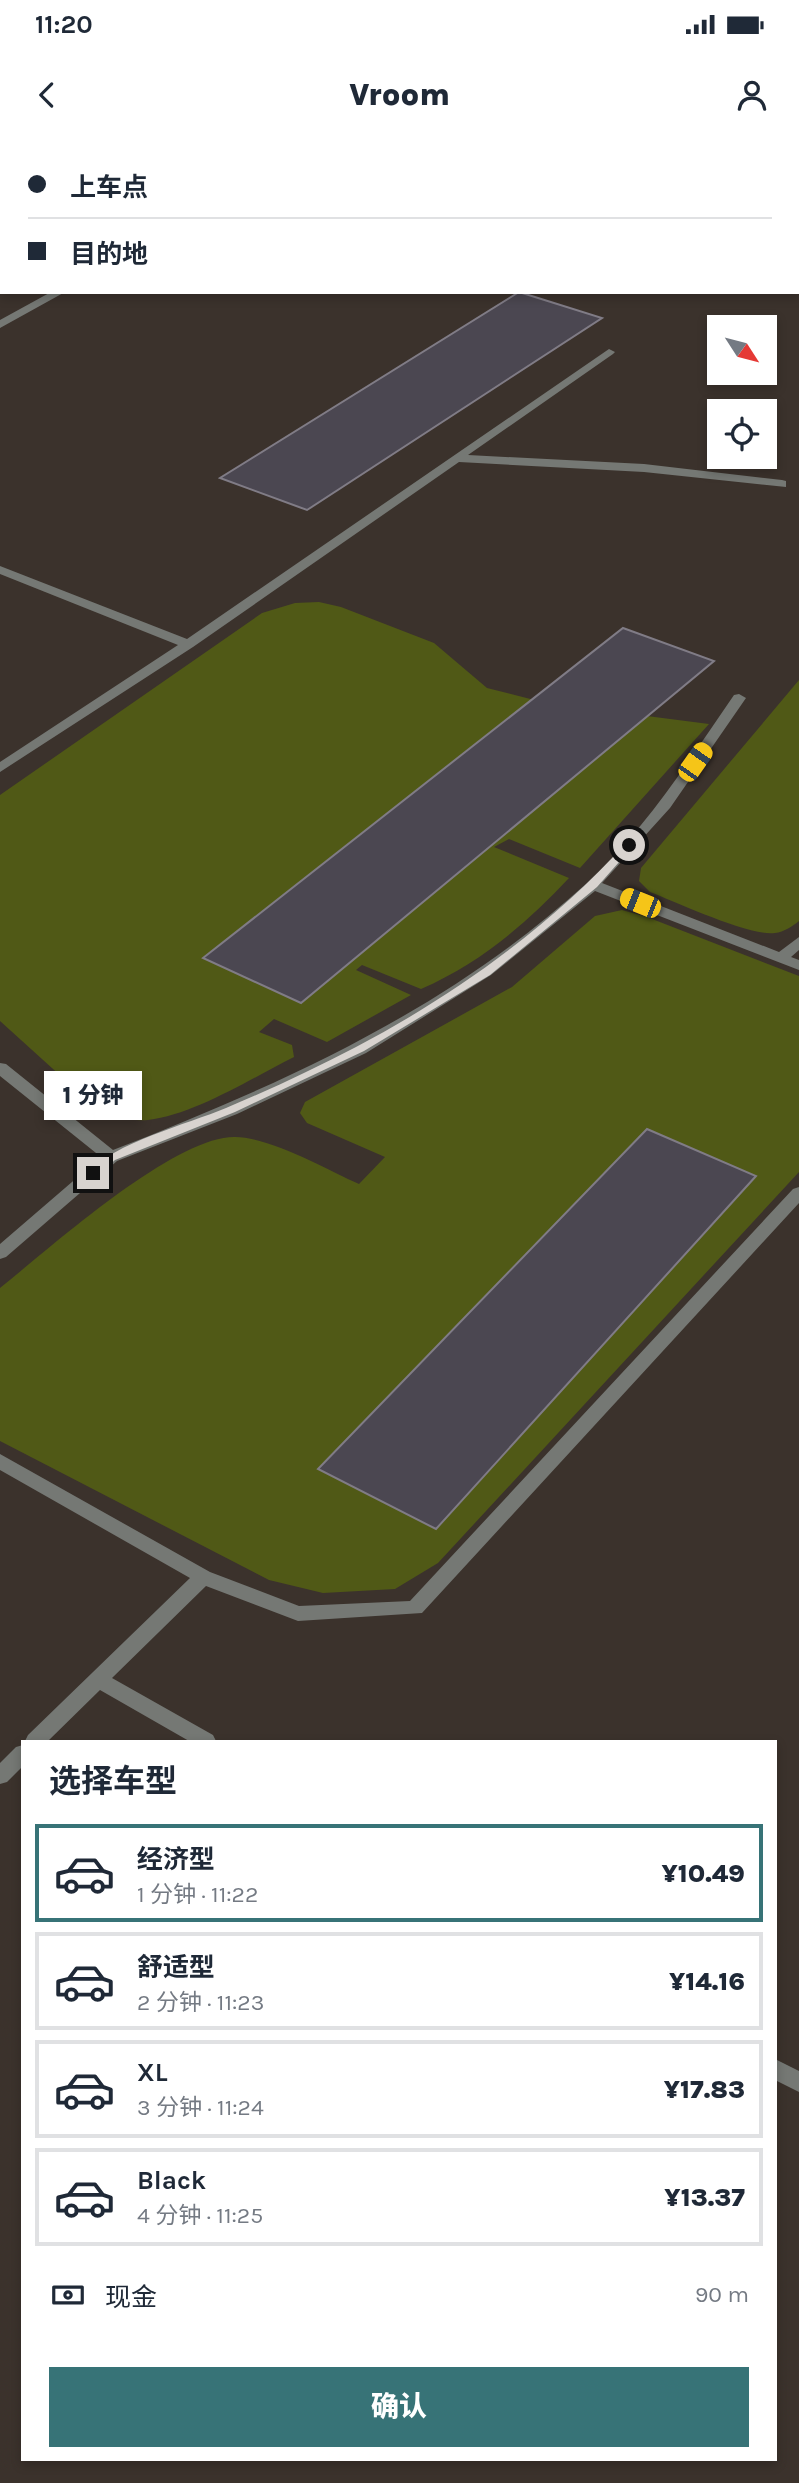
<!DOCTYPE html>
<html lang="zh">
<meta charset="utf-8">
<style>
:root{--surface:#fff;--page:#f6f6f7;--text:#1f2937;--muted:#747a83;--line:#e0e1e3;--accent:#377377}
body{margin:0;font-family:Karla,"Noto Sans SC",sans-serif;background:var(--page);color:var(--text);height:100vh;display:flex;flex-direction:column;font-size:26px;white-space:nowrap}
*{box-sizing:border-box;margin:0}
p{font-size:23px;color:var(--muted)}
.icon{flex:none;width:38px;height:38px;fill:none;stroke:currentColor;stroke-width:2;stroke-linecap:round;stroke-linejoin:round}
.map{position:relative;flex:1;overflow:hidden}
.side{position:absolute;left:21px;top:1600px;width:756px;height:721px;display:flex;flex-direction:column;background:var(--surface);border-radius:0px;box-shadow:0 4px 10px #0003}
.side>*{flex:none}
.guide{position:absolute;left:0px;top:0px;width:800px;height:154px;box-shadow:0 4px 10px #0003;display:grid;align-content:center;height:154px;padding:0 28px;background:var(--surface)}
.needle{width:46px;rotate:126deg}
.controls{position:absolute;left:707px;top:175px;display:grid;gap:14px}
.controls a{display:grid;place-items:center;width:70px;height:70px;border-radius:0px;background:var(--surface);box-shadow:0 4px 10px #0003;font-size:35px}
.end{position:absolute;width:32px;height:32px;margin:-16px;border:9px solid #d8d3cf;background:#111;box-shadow:0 0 0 4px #111}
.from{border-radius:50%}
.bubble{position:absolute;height:49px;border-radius:0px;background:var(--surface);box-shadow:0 4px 10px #0003;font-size:23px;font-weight:800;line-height:49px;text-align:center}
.car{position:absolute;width:21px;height:42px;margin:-21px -10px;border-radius:9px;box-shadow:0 0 5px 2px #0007;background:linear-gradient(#f5c518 24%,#345 0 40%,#f5c518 0 76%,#345 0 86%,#f5c518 0)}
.guide b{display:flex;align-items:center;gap:24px;height:66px;font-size:26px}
.guide b+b{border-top:2px solid var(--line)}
.guide i{width:18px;height:18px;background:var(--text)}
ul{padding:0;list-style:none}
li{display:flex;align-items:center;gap:21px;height:98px;margin:0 14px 10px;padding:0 14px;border:4px solid var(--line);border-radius:0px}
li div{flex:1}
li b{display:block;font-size:26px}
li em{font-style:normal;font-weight:800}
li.on{border-color:var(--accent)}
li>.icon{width:63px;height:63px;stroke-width:1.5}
h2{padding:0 28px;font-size:32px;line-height:84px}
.pay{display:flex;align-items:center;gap:18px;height:77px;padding:0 28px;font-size:26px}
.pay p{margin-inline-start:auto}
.action{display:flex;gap:14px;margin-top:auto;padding:14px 28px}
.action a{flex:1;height:80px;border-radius:0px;background:var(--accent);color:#fff;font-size:28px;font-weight:800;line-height:80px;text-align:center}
.status{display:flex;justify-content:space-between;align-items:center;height:49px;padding:0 35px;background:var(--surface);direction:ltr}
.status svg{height:19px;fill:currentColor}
header{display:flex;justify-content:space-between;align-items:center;height:91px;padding:0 28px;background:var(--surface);font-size:32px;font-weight:800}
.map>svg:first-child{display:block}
.built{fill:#47392f}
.green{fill:#505916}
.building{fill:#4b4751;stroke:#807c86;stroke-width:2}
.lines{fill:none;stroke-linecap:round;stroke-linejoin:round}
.minor{fill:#757874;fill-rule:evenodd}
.major{fill:#b6bbb3;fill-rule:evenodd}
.route{fill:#d8d3cf}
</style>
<div class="status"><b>11:20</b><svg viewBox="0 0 49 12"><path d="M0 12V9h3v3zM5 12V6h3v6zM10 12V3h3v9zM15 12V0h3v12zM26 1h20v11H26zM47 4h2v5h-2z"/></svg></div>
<header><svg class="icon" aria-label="back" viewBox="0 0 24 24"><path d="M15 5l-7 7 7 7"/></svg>Vroom<svg class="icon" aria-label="person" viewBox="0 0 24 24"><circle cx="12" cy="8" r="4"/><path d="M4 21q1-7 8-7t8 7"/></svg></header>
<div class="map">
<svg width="799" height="2343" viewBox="0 0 799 2343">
<rect width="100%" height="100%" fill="#3b322c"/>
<path class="built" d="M0 0H255L256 2H2V83Z"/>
<path class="green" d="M319 462 341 467 434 503 487 548 546 563 709 584 580 728 509 699 494 707 569 738C525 785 480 823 421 849L362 825 356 830 411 855 327 902 274 879 259 892 292 905 294 917C252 938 194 975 148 980 130 982 110 975 95 967L0 881V655L262 473 295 463Z
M799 540V781C793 786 784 792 775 793 751 797 676 762 650 752L639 741 641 728Z
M622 770 647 777 799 836V1032L438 1423 395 1449 323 1453 269 1440 0 1301V1148C49 1109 174 996 235 997 270 997 326 1029 359 1044L385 1017 307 983 300 973 305 962 512 847 595 776Z"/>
<path class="building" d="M519 152 602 178 307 370 220 338Z
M623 488 714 521 301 863 203 818Z
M647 989 756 1036 436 1389 318 1329Z"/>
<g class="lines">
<path class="minor" d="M335 0H347L334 2Z
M51 152H65L0 188V180Z
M609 209 615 212 613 214 468 315 644 324 782 340 786 341V347L644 332 459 322 193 507 0 632V622L178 505 0 434V426L187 499Z
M739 554 746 558 670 668 602 743 779 812 799 797V810L791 817 799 820V830L595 751 491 835 366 913 237 974 117 1021 6 1117 0 1119V1104L101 1017 0 936V923L6 924 113 1010C287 942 447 870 587 743 646 689 689 620 734 555Z
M799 1047V1063L422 1473 298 1481 206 1446 112 1538 213 1595 216 1601H189L100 1550 48 1601H25L28 1595 190 1438 0 1330V1314L210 1432 299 1466 410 1461 793 1049Z
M23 1605V1626L7 1642 0 1644V1623L16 1607Z
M775 1919 799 1931V1952L775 1940Z"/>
<path class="major" d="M624 0H639L640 2H625Z
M702 0H718L719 2H703Z
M798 21H799V27H798Z
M798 43H799V49H798Z"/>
</g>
<path class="route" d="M626 703 634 705 597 747 490 835 364 911 235 972 115 1020 97 1036 88 1033C113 1003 188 984 226 968 269 950 314 929 356 907 455 855 551 786 626 703Z"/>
</svg>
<div class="controls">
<a><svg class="needle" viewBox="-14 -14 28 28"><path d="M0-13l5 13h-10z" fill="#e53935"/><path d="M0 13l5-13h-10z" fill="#747a83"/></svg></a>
<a><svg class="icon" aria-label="locate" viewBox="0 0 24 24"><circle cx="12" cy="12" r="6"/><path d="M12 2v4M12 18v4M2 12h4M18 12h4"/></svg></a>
</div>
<i class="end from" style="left:629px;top:705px"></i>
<i class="end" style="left:93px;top:1033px"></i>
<div class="bubble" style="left:44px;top:931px;width:98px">1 分钟</div>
<i class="car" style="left:695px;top:622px;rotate:35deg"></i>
<i class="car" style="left:640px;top:763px;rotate:292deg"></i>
<div class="guide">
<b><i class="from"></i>上车点</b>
<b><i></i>目的地</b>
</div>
<section class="side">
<h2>选择车型</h2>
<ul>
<li class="on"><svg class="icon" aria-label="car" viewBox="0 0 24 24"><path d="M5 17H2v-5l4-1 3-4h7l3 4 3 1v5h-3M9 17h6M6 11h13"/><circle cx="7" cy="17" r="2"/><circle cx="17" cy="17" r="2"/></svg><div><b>经济型</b><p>1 分钟 · 11:22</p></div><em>¥10.49</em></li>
<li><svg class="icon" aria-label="car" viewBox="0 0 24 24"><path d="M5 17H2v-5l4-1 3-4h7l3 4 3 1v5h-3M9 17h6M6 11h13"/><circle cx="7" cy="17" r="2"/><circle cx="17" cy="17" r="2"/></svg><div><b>舒适型</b><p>2 分钟 · 11:23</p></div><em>¥14.16</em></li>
<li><svg class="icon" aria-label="car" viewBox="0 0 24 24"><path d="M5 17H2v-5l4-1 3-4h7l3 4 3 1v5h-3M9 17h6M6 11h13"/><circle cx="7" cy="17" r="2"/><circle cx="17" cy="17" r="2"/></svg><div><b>XL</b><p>3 分钟 · 11:24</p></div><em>¥17.83</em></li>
<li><svg class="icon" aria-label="car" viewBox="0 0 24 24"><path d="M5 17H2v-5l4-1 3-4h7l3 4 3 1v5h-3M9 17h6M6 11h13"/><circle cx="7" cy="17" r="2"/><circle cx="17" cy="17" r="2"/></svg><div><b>Black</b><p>4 分钟 · 11:25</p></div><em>¥13.37</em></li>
</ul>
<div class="pay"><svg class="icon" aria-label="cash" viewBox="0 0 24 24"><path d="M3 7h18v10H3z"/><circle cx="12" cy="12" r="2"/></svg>现金<p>90 m</p></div>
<div class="action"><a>确认</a></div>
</section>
</div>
